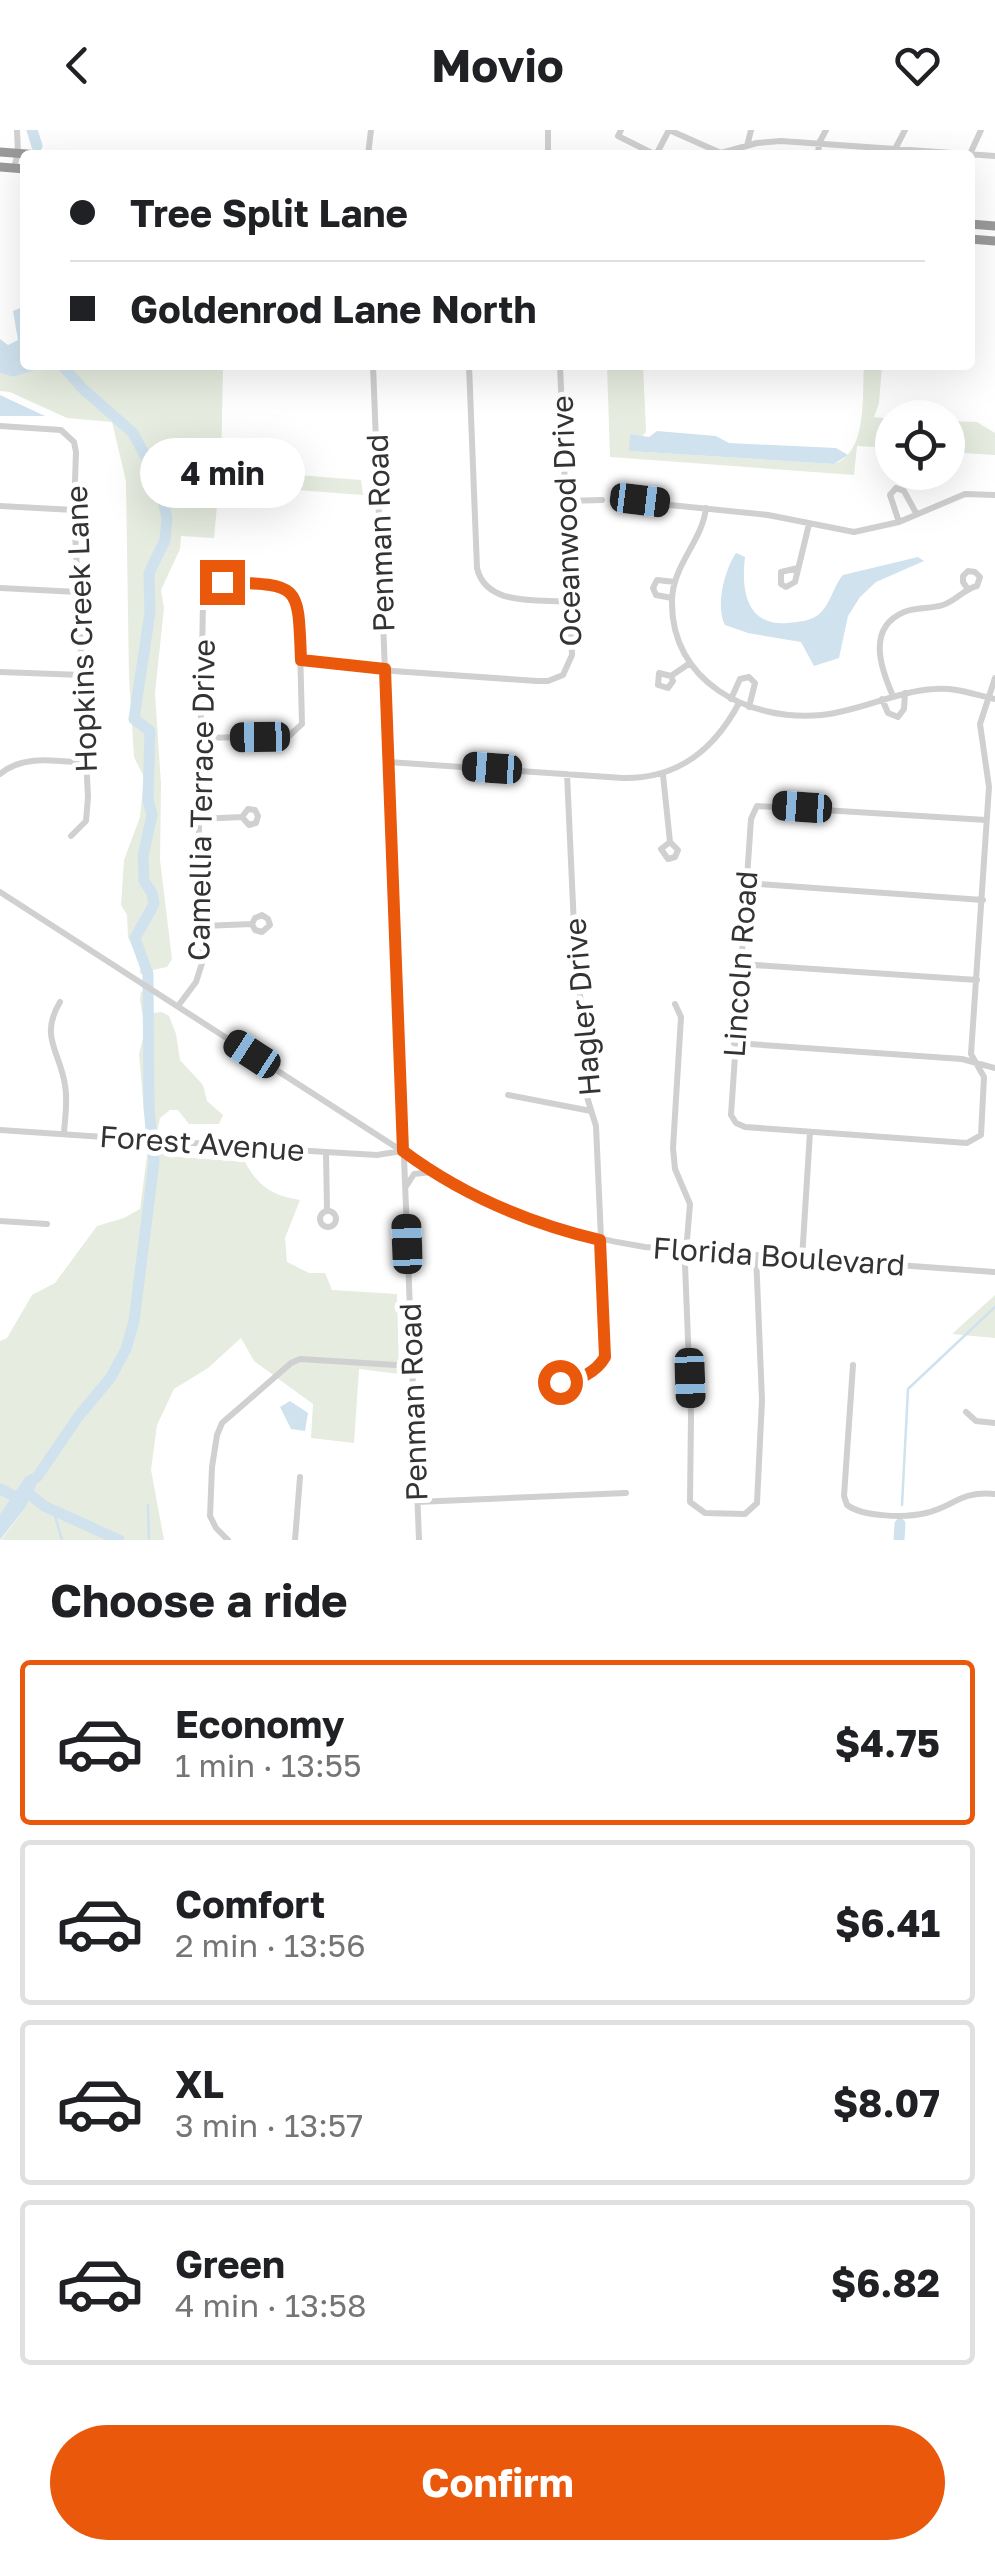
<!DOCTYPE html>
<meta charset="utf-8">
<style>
:root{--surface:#fff;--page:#f6f6f6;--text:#202124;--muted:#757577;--line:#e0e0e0;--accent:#ea580c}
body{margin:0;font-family:"Golos Text",sans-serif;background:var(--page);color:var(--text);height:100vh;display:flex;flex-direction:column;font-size:38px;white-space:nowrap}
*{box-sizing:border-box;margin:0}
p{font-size:32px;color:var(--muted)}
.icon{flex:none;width:55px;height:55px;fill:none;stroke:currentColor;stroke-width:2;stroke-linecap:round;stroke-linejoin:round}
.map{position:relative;height:1410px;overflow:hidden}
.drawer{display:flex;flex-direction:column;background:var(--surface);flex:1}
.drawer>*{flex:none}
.banner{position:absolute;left:20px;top:20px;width:955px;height:220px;border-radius:10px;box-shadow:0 10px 40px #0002;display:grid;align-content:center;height:220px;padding:0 50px;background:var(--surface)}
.tools{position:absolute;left:875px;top:270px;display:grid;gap:20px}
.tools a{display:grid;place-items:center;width:90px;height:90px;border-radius:50%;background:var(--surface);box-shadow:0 10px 40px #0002;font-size:50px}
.end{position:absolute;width:45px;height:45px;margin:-22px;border:12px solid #ea580c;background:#fff;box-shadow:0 0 0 5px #fff}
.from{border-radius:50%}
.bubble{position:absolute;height:70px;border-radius:35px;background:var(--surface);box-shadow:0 10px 40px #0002;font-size:32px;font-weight:700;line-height:70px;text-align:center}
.car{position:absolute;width:30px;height:60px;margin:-30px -15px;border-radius:12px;box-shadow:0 0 8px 2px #0007;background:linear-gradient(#222 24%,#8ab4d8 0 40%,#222 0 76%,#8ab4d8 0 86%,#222 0)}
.banner b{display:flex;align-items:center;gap:35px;height:95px;font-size:38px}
.banner b+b{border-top:2px solid var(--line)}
.banner i{width:25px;height:25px;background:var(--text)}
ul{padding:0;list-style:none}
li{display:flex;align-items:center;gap:30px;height:165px;margin:0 20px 15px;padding:0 30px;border:5px solid var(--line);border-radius:10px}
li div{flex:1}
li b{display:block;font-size:38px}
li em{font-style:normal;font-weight:700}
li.on{border-color:var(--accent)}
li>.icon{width:90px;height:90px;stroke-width:1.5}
h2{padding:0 50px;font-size:45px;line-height:120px}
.button{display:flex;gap:20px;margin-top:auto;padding:20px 50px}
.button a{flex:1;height:115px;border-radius:60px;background:var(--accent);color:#fff;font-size:40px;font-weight:700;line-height:115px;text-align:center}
header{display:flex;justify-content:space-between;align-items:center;height:130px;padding:0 50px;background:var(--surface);font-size:45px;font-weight:700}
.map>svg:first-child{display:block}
.green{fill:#e6ecdf}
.water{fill:#cfe2ee}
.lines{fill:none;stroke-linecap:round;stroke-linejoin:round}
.stream{stroke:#cfe2ee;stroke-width:2.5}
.river{stroke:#cfe2ee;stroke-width:11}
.minor{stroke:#d0d0d0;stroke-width:6}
.highway{stroke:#9a9a9a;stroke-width:9}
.route{stroke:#ea580c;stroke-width:12}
.labels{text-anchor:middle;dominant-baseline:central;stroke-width:10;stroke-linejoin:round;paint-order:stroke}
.street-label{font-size:30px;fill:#333;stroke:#fff}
</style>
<header><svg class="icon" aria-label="back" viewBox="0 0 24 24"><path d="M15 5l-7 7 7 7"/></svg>Movio<svg class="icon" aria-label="heart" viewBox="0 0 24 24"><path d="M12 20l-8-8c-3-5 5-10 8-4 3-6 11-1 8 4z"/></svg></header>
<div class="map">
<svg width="995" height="1410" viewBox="0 0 995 1410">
<rect width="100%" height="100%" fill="#fff"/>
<path class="green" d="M48 235H223L221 339 361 350 363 365 219 354 214 408 181 406 180 419 161 460 164 478 155 563 161 654 160 730 172 829 167 837 153 840 152 851 140 843 141 833 128 807 127 785 121 775 124 730 140 687 144 647 134 627 129 547 126 351 112 292 67 288 10 262 0 261V243L13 247Z
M607 235H643L646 302 642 306 630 304V321L834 334C868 323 862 265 864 235H882L879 273 874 287 892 289V318L857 316 854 345 610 327Z
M948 291 977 292 995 303V325L948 322Z
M141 861 151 868 153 883 162 882 169 886 176 904 180 930 203 955 207 971 223 985 219 994H189L178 980H170L160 988 157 1002 147 1001 148 987 144 981 139 924 145 900 140 870Z
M148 1018H161L168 1026 245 1032C258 1056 272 1066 300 1070L285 1108 287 1132 309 1143H325L332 1160 397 1164 399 1244 359 1239 354 1313 311 1308 313 1274 254 1231 241 1208 208 1238 174 1259 157 1295 151 1340 164 1410H1L25 1378V1347L0 1384V1211L7 1208 32 1165 55 1153 97 1096 124 1088 140 1079Z
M995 1165V1208L952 1204Z"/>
<path class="water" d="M25 176V235L48 236 13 247 0 243V209L8 215 18 210 13 181Z
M0 265 45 286H0Z
M657 301 716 306 729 313 836 318 848 325 834 334 629 321 630 304 649 307Z
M736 423 745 427C741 459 746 497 788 493 798 492 810 491 818 485 831 475 833 456 843 445L918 427 924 431 876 452 860 467 848 486 839 528 814 536 801 512 748 503 725 495C715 476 725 439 736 423Z
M290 1271 308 1283 305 1301 291 1299 280 1277Z
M45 1337 25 1378 0 1410V1384L25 1347Z"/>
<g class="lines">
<path class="stream" d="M148 1375 149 1410
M902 1375 908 1259 995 1177
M53 1379 62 1410"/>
<path class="river" d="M32 0 37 16
M37 1347 78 1287 111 1247 126 1219 134 1191 154 1032 149 977 148 844 135 808 154 774 152 763 144 751 143 726 152 685 148 670 150 601 134 589 150 482 149 443 165 410 167 388 159 352 133 303 82 258 62 235
M0 1359 20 1369
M26 1361 44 1376 119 1410
M899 1410 900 1394"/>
<path class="minor" d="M621 0 618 6 656 25
M669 0 721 23 757 13 781 11 995 26
M747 16 751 0
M895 19 905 0
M970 24 981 0
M368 25 371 0
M548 25V0
M656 25 669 0
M818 25 819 13 826 0
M14 38 18 23 17 0
M373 235 419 1410
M469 235 477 438C486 477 538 469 570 472
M0 296 61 300 74 312 76 322 74 380 88 667 86 691 71 706
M621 370 768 385 854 402 899 392 965 364 995 365
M566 371 602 370
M0 376 74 380
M706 378C702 412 673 434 672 470 670 552 749 592 822 585 861 581 896 561 935 559 955 557 975 565 995 569
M899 392 890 365 896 358 904 361 916 383
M798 438 781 442V454L786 457 795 452 809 394
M0 458 78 462
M672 468 656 465 653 458 657 450 675 452
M301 530 378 536 393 541 537 551H548L563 545 572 525 560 235
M0 542 82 545
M671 546 659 543 658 555 668 558 673 551 671 546 690 533
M893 566C881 539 866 498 904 482 916 477 931 479 943 475 957 470 964 459 977 456L980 447 975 442 968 441 963 446V452L967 458
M731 569 740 549 749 547 755 553 749 577
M882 569 888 583 898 587 904 579 905 563
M388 632 623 648C678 649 714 620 739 573
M0 644C24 624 56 631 85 633
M663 645 670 712 678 720 675 727 668 729 661 719 670 712
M199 689 242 687 249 695 256 693 258 686 255 680 248 679 242 687
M986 690 757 676 751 689 731 985 736 993 745 997 967 1013 981 1005 984 947 971 924 989 657 980 594 995 548
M746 753 983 770
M0 762 450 1052C512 1087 575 1106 645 1117L995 1142
M203 796 252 794 255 800 262 802 270 795 268 789 262 785 255 788 252 794
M740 834 977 850
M60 872C39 907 60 921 65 955 68 971 65 987 64 1003
M675 874 681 887 673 1018 675 1039 690 1074 685 1134 691 1286 690 1372 705 1383 745 1384 757 1373 762 1270 756 1125
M178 876 196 852 203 830 199 702 203 470 209 458 222 452 286 459 294 466 299 478 302 594 289 606 201 608
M734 913 962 929 995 938
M508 965 591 981
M0 1000 326 1022 377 1025 402 1021
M326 1022 327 1081
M407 1055 414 1044 432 1042
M320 1089a8 8 0 1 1 16 0a8 8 0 1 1-16 0Z
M0 1091 47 1094
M802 1129 810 1002
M853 1235 844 1366 847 1375C863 1387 906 1388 926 1383 956 1376 958 1361 995 1364
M540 1243C565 1256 598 1251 606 1221L596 996 587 967 584 891 576 840 567 644
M966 1282 976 1291 995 1293
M417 1372 626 1363
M228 1410 216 1398 210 1386 212 1337 217 1305 222 1293 291 1233 300 1229 412 1236
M295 1410 300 1347"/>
<path class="highway" d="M0 22 40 25
M0 37 25 39
M970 94 995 96
M970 109 995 111"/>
</g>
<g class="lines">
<path class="route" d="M222 452C301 455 298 453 301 530L385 539 403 1021C462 1065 528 1093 600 1110L605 1227C597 1241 577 1253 560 1252"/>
</g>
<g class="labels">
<g class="street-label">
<text transform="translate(566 391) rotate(-92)">Oceanwood Drive</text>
<text transform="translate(380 403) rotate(-92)">Penman Road</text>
<text transform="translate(81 499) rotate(-92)">Hopkins Creek Lane</text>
<text transform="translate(201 670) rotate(-89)">Camellia Terrace Drive</text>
<text transform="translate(740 834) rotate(-86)">Lincoln Road</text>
<text transform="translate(582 877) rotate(-95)">Hagler Drive</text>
<text transform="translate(202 1013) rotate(4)">Forest Avenue</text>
<text transform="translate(779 1126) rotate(4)">Florida Boulevard</text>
<text transform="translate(413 1272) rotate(-92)">Penman Road</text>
</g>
</g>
</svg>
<div class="tools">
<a><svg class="icon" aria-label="locate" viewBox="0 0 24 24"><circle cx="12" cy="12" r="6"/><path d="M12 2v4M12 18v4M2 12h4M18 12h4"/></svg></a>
</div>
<i class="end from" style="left:560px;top:1252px"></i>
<i class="end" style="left:222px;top:452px"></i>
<div class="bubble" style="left:140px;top:308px;width:165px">4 min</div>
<i class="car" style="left:640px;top:370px;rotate:97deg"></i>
<i class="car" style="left:260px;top:607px;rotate:269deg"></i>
<i class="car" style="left:492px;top:638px;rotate:274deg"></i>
<i class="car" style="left:802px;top:677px;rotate:274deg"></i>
<i class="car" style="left:252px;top:924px;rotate:303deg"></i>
<i class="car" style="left:407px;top:1114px;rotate:358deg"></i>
<i class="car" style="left:690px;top:1248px;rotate:178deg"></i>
<div class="banner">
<b><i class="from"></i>Tree Split Lane</b>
<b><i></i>Goldenrod Lane North</b>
</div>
</div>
<section class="drawer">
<h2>Choose a ride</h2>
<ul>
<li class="on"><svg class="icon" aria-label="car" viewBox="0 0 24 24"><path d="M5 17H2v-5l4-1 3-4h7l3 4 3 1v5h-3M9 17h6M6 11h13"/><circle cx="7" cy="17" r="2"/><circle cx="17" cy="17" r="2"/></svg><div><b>Economy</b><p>1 min · 13:55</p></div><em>$4.75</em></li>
<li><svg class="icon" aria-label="car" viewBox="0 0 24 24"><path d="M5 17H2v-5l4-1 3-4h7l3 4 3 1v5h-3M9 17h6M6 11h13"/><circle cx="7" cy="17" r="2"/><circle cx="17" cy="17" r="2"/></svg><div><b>Comfort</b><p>2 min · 13:56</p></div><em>$6.41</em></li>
<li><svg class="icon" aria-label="car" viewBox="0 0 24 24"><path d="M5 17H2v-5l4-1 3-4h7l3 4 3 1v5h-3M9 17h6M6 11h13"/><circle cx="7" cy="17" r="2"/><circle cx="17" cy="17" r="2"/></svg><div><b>XL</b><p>3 min · 13:57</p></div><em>$8.07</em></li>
<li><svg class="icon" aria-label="car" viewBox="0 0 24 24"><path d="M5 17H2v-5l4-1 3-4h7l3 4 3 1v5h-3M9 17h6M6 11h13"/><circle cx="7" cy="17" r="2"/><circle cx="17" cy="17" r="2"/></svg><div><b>Green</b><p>4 min · 13:58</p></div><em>$6.82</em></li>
</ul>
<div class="button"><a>Confirm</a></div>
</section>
